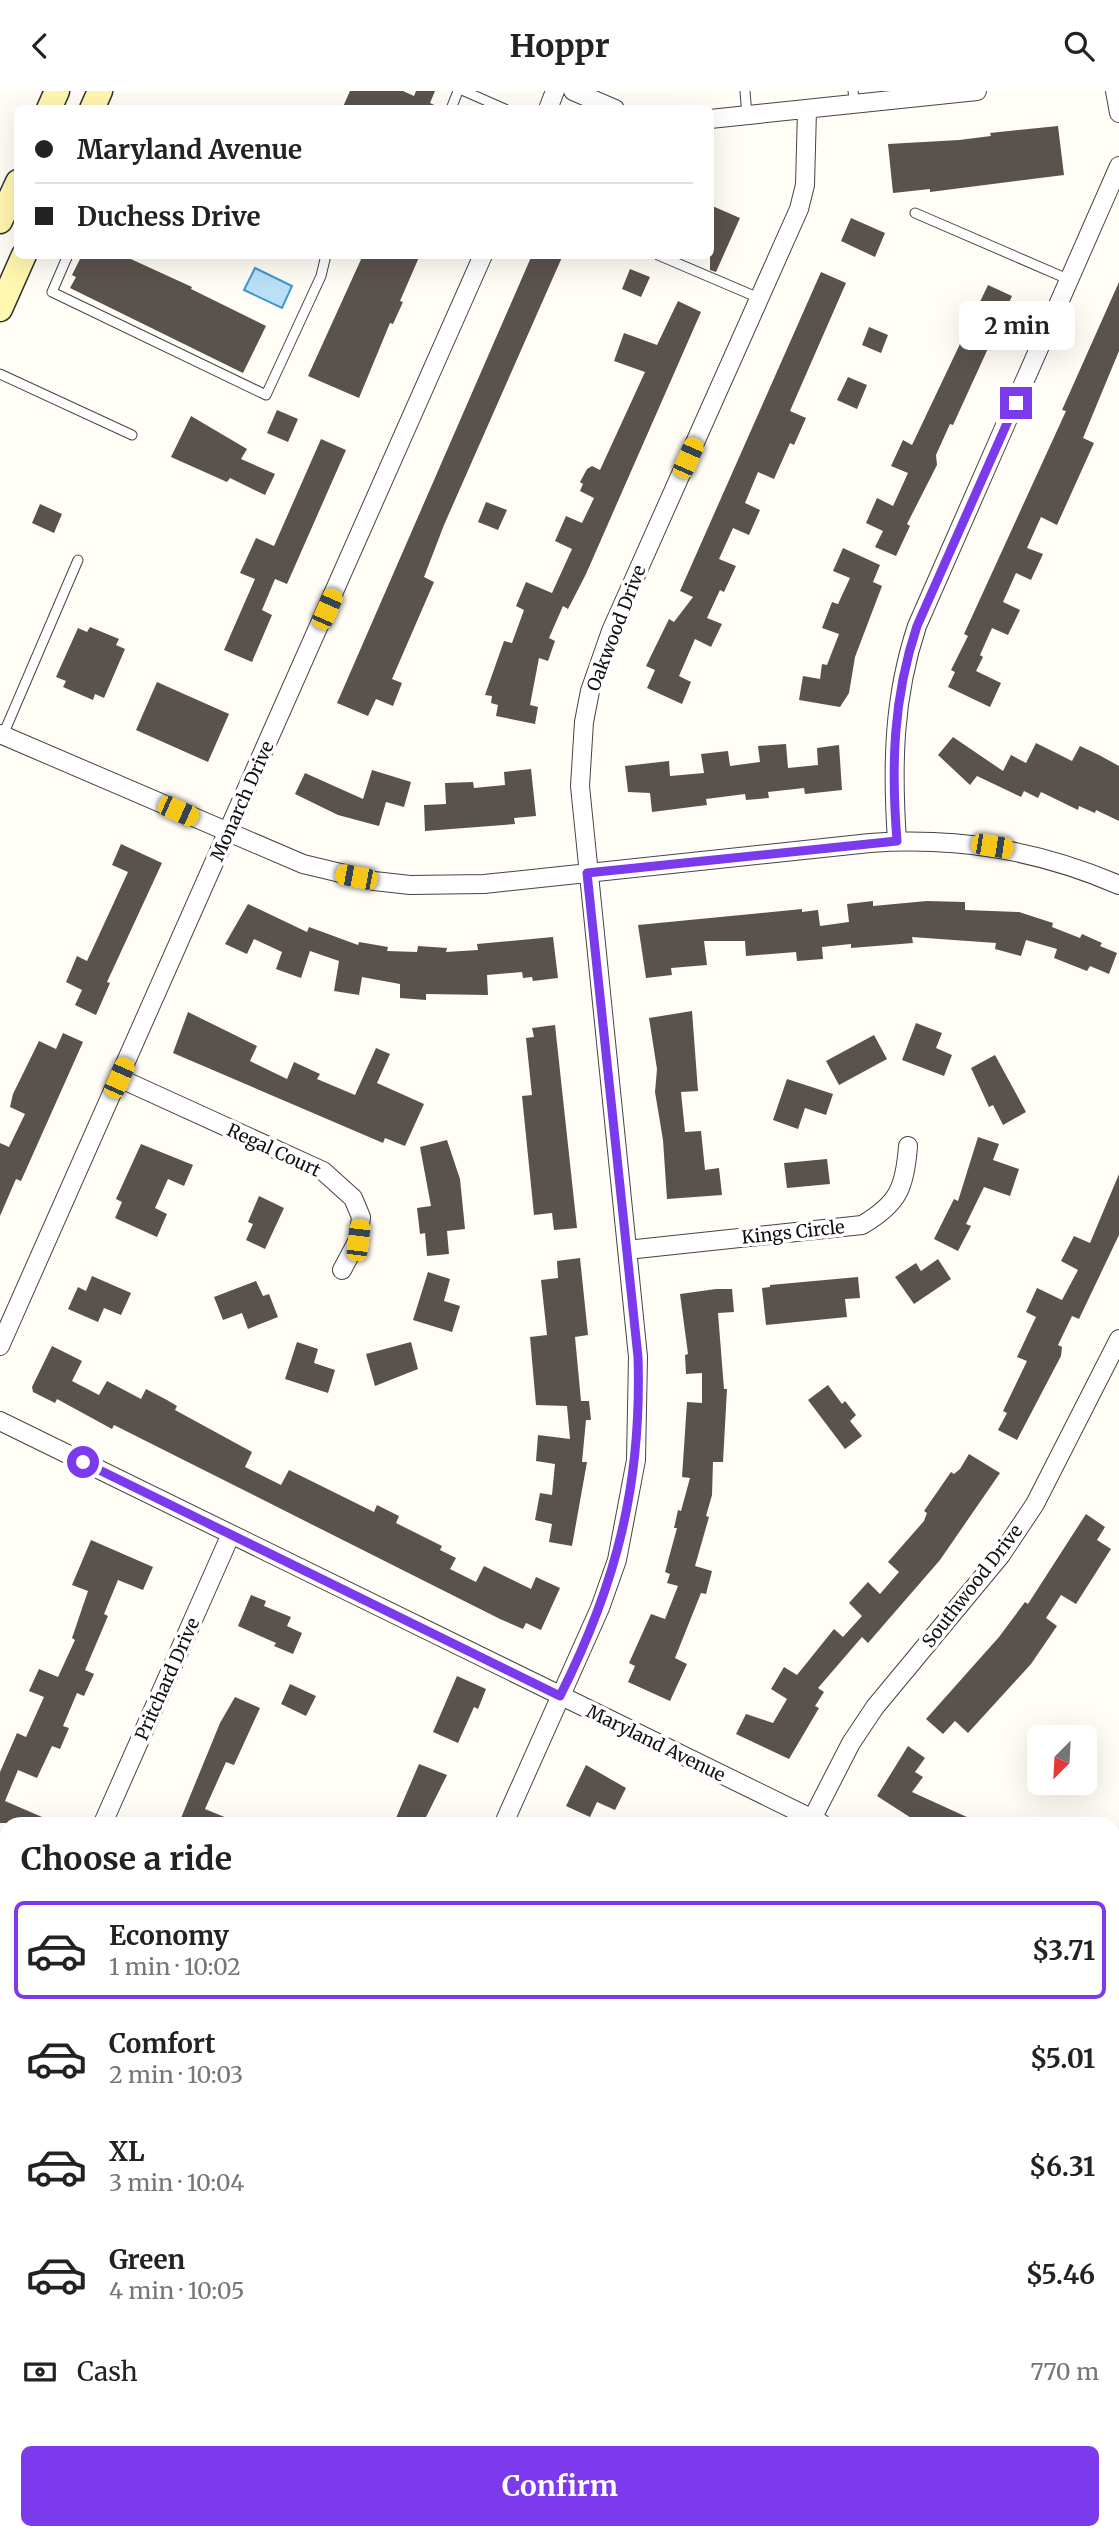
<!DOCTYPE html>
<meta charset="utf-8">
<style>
:root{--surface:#fff;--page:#f2f2f2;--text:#222;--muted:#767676;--line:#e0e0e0;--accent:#7c3aed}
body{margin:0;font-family:Merriweather,serif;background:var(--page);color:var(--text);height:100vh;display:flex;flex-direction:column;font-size:26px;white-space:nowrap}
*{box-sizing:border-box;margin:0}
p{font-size:23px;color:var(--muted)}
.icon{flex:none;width:38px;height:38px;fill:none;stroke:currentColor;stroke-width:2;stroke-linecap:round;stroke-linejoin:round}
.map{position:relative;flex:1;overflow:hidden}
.sheet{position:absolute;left:0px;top:1726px;width:1120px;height:723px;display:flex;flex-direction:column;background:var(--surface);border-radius:21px 21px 0 0;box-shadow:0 7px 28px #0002}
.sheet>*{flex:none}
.top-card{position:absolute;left:14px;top:14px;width:700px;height:154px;border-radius:10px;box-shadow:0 7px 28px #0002;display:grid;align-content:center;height:154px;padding:0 21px;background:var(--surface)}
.needle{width:46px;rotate:204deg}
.tools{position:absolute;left:1027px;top:1634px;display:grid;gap:14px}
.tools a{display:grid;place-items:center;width:70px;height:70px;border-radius:10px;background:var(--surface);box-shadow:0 7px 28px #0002;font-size:35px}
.end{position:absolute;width:32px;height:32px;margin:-16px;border:9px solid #7c3aed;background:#fff;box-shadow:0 0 0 4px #fff}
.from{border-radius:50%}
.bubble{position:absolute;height:49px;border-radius:10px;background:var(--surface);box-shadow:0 7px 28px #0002;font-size:23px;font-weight:700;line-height:49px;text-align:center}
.car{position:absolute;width:21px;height:42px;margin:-21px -10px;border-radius:9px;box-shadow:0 0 5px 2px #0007;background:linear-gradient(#f5c518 24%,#345 0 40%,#f5c518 0 76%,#345 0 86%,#f5c518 0)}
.top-card b{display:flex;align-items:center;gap:24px;height:66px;font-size:26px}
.top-card b+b{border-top:2px solid var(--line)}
.top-card i{width:18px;height:18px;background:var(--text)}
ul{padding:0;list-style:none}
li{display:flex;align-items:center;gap:21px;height:98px;margin:0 14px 10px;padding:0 7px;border:4px solid transparent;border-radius:10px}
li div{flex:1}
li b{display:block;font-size:26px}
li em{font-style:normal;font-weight:700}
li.on{border-color:var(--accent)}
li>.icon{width:63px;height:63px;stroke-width:1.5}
h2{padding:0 21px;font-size:32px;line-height:84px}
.pay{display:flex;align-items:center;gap:18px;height:77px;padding:0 21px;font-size:26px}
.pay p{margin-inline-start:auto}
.button{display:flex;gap:14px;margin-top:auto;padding:14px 21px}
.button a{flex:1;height:80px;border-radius:10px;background:var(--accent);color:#fff;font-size:28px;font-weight:700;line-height:80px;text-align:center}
header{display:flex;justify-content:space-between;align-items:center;height:91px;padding:0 21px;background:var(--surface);font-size:32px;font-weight:700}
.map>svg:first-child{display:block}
.water{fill:#b9e0f7;stroke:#3f96cf;stroke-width:2}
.building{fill:#5a524d}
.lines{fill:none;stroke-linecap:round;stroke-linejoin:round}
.lane-casing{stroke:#444;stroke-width:11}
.street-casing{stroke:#444;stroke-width:20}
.secondary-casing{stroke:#333;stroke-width:27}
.lane{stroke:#fff;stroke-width:9}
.street{stroke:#fff;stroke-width:18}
.secondary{stroke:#fff6b0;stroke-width:24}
.route{stroke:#7c3aed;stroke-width:9}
.labels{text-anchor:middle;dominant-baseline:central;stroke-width:7;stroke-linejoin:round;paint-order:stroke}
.street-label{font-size:18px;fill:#111;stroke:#fff}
</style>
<header><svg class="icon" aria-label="back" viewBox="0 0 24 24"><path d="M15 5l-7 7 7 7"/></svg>Hoppr<svg class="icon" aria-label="search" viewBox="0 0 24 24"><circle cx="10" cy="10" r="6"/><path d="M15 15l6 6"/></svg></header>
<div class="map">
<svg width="1119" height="2448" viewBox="0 0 1119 2448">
<rect width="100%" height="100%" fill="#fffdf5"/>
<path class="water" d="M255 177 292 195 282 217 244 199Z"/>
<path class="building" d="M350 0H403L414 5 416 0H435L430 12 443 18H342Z
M1058 35 1064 84 930 101V98L893 102 888 53 959 49 991 45 990 42Z
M710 114 740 127 716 181 710 179Z
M851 127 885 142 875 166 841 150Z
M82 164H122L192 196 191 198 266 235 243 282 70 197 76 186 72 184Z
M363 164H420L400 210 403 211 393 233 390 232 359 307 308 285Z
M532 164H563L444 434 424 486 434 491 392 588 402 592 393 615 376 608 368 625 337 612Z
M630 178 650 186 641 206 622 198Z
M821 181 846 192 790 320 806 327 794 354 790 352 774 388 758 381 745 412 760 419 749 444 733 437 719 468 736 475 724 501 720 499 707 527 722 533 711 556 695 548 679 585 691 591 682 613 647 597 655 579 646 575 669 528 674 531 693 506 680 500Z
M1119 191V260L1083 347 1094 352 1057 434 1041 426 1027 457 1043 463 1031 489 1016 482 1003 511 1020 519 1008 544 992 537 980 564 983 566 976 580 1001 592 990 616 948 596 955 581 951 579 968 545 964 543 1066 320 1062 319Z
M988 194 1012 205 953 334 950 333 936 364 937 374 907 433 910 435 896 465 875 456 883 440 866 432 877 407 893 415 908 382 891 375 903 349 912 354Z
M678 210 701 221 586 483 568 518 563 515 549 547 555 550 548 570 539 567 530 614 538 616 535 633 496 625 498 614 491 612 492 605 485 604 504 550 512 552 524 519 516 515 526 491 552 502 572 458 555 450 566 425 582 432 594 407 580 400 583 393 580 391 587 378 592 375 600 379 645 281 614 270 624 242 657 254Z
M869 236 888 244 881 262 862 254Z
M848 286 867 294 857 318 837 309Z
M277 319 298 328 288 351 267 342Z
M191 325 247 358 241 368 275 383 265 404 230 387 227 391 171 366Z
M321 348 346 359 287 493 275 488 262 519 272 524 252 571 224 559 255 488 240 482 256 447 274 455Z
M486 411 507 419 498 439 478 431Z
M40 413 62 423 54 442 32 432Z
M843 457 880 474 873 491 882 495 855 566 849 602 840 616 799 609 803 585 820 588 822 573 827 574 839 543 822 537 832 511 838 513 850 487 833 480Z
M90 536 119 548 116 554 125 558 104 607 95 603 93 609 63 596 66 590 56 586 78 537 87 541Z
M157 591 229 623 208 671 136 639Z
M953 646 1003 680 1011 664 1026 672 1036 652 1072 670 1080 655 1099 664 1119 675V730L1096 719 1095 722 1079 715 1078 719 1041 701 1038 707 1024 700 1021 706 977 685 970 694 938 664Z
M786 653 788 677 818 674 817 657 839 654 842 699 805 703 804 697 768 701 769 707 746 709 745 703 706 708 707 714 652 721 650 702 628 701 625 675 669 670 670 685 704 682 701 663 728 660 730 675 760 671 758 655Z
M531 678 536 725 514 727 515 733 425 740 424 714 446 713 445 692 473 691 474 697 505 694 504 681Z
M372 679 411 691 404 716 386 711 379 735 338 724 295 703 305 682 363 708Z
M121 753 162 772 107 891 110 892 96 924 75 914 82 899 66 891 77 865 87 870 128 781 112 774Z
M873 810V815L927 810 965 811V819L1019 821 1053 832 1052 836 1080 847 1082 843 1102 852 1100 855 1117 862 1109 883 1090 875 1087 880 1054 867 1057 858 1026 849 1021 865 995 858 996 852 912 846 913 852 851 857V853L822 856 823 868 797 870 796 861 746 865 745 850H704L707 874 671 877 672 884 646 887 638 834 802 818V821L818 819 820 835 849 831 847 813Z
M248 813 307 841 309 836 358 854 359 851 388 856 387 860 417 861 418 855 447 857 446 861 478 859 477 853 553 846 558 887 533 890 532 886 523 887 522 881 487 884 488 904 426 903V909L400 907V893L362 886 359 904 334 900 339 870 310 860 301 887 276 878 282 861 254 848 247 863 225 853Z
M692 920 698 1000 681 1001 685 1041 701 1040 705 1079 719 1077 722 1104 667 1108 663 1049 655 1001 657 978 649 927Z
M188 921 257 955 250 970 287 988 294 971 320 983 317 988 355 1004 376 957 390 963 377 992 424 1013 405 1055 385 1047 383 1052 173 962Z
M916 932 942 942 936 957 952 964 944 985 902 969Z
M555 934 577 1137 554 1139 552 1122 534 1124 522 1005 532 1004 526 947 534 946 532 937Z
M63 942 83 951 21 1090 16 1088 0 1125V1052L9 1056 25 1023 10 1016 13 1003 39 950 56 958Z
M874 944 887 968 839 994 826 970Z
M995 964 1026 1021 1003 1034 993 1014 989 1016 971 977Z
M787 988 833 1003 826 1024 805 1017 798 1038 773 1029Z
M978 1046 999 1053 993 1069 1019 1078 1010 1105 984 1096 966 1133 971 1135 958 1160 934 1148 954 1108 958 1110Z
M447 1049 460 1088 465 1138 447 1140 449 1163 427 1165 425 1142 420 1143 417 1117 431 1115 420 1056Z
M141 1053 193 1074 184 1095 168 1088 155 1117 167 1123 157 1146 115 1127 122 1111 116 1108Z
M827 1068 830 1093 787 1097 784 1072Z
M1119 1083V1144L1079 1228 1072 1225 1058 1254 1062 1256 1061 1265 1017 1349 998 1339 1007 1322 1003 1320 1027 1270 1017 1266 1036 1226 1026 1221 1037 1197 1062 1209 1078 1179 1061 1170 1074 1145 1090 1152Z
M259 1105 284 1117 265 1158 246 1149 253 1133 248 1131Z
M580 1167 588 1244 575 1246 581 1310H589L591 1329H586L582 1371H587L572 1455 549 1451 552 1433 535 1429 540 1402 552 1404 555 1373 536 1370 538 1344 570 1348 567 1315 536 1314 530 1246 547 1244 541 1189 558 1187 557 1170Z
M938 1168 951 1188 914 1213 895 1186 916 1172 921 1180Z
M428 1181 450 1188 444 1210 460 1215 452 1241 413 1229Z
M92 1185 131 1202 121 1224 104 1217 98 1231 68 1218 78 1196 86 1200Z
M858 1186 860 1207 845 1208 847 1226 766 1234 762 1197 770 1196V1194Z
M256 1190 263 1205 269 1203 278 1226 248 1238 242 1222 223 1229 214 1206Z
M716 1198H732L734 1221 718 1222 724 1298H727L723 1371H713L712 1404 706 1425 709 1426 695 1475 712 1480 706 1503 701 1502 675 1567 687 1573 670 1610 628 1591 635 1575 629 1572 651 1523 665 1528 678 1495 667 1492 670 1483 665 1481 677 1437H674L678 1419 681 1420 690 1387 682 1386 687 1311 702 1312V1282L686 1283 685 1264 688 1263 680 1203Z
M297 1251 318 1258 314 1272 335 1279 328 1302 285 1288Z
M411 1251 418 1278 375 1295 366 1263Z
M52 1255 82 1270 72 1290 99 1304 107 1290 141 1308 146 1298 167 1309 177 1315 175 1319 252 1361 245 1376 281 1394 289 1379 374 1421 377 1414 399 1425 396 1432 442 1455 440 1459 456 1467 450 1478 476 1491 484 1475 531 1498 536 1486 560 1497 541 1539 526 1532 523 1538 500 1528 114 1334 112 1338 57 1308 55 1312 33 1301 32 1296Z
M828 1294 842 1313 845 1310 856 1324 850 1330 862 1345 845 1358 808 1309Z
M969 1363 1000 1382 940 1469 868 1552 862 1546 818 1597 824 1601 815 1615 819 1617 789 1668 736 1643 746 1623 773 1632 787 1608 771 1598 784 1576 797 1584 834 1538 843 1546 862 1525 849 1512 868 1491 880 1503 899 1481 888 1471 924 1430 927 1422 924 1420 951 1381 954 1383 960 1378Z
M1086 1423 1105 1436 1097 1449 1111 1458 1076 1513 1061 1504 1046 1527 1057 1535 1031 1573 968 1642 955 1630 943 1643 926 1628 999 1546 1025 1511 1028 1513Z
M91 1449 153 1476 143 1499 118 1489 104 1523 108 1525 85 1579 94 1583 84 1605 77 1602 63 1635 69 1637 60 1658 52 1655 37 1687 18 1679 5 1710 56 1732H0V1681L17 1642 26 1646 44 1606 29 1600 39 1578 58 1586 75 1549 72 1547 88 1500 72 1494Z
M251 1504 266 1510 264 1515 291 1526 287 1535 302 1542 293 1563 274 1555 276 1552 238 1535Z
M457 1585 486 1598 478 1618 474 1616 458 1652 433 1641Z
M290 1593 316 1605 306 1625 281 1613Z
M235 1606 260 1617 234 1674 226 1671 205 1718 239 1732H179L220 1632Z
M908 1655 925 1667 915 1681 923 1686 912 1701 980 1732H919L877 1705Z
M419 1673 447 1684 423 1732H408L396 1727Z
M586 1674 626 1697 615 1719 597 1711 590 1726 566 1715Z"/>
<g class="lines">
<g class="lane-casing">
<path id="lane" d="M464 0 505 18
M745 0 747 25
M853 0 855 14
M451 18 458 0
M915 122 1070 189
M68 164 52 201 266 304 321 185 326 164
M658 164 759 207
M0 283 132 344
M3 644 78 469
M1113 2329 1119 2326
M1113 2356 1119 2373"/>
</g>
<g class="street-casing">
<path id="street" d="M573 0 615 18
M1115 0 1119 22
M548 18 555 0
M710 28 977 0
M0 643 303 773 374 790 410 794 484 793 870 752C958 746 1038 759 1119 794
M897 750C892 675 893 607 917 535L1119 75
M119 987 323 1080 353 1107 361 1126 358 1149 342 1179
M627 1159 862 1134C898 1113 905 1097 908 1055
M0 1255 483 164
M0 1330 821 1732
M103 1732 231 1443
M504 1732 600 1517 617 1469 636 1369 638 1266 580 695 584 631 590 600 611 540 799 118 805 94 807 19
M810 1732 851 1652 875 1616 1001 1464 1035 1413 1119 1248
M1113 1875 1119 1878
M0 1963 7 1947
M211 2448 214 2441
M493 2448 496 2441"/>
</g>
<g class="secondary-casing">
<path id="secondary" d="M49 18 57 0
M92 18 100 0
M0 130 18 91
M0 218 24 164"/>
</g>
<use href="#lane" class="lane"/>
<use href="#street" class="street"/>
<use href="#secondary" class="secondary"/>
</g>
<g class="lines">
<path class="route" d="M83 1371 560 1605C617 1492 642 1392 638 1266L587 782 897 750C891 675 893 607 917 535L1016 312"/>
</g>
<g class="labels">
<g class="street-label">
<text transform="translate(616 537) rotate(-69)">Oakwood Drive</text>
<text transform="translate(242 710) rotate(-66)">Monarch Drive</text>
<text transform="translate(274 1059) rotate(25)">Regal Court</text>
<text transform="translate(793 1141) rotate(-6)">Kings Circle</text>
<text transform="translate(972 1495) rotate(-52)">Southwood Drive</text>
<text transform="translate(167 1588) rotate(-66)">Pritchard Drive</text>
<text transform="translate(656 1652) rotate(26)">Maryland Avenue</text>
</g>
</g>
</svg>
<div class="tools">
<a><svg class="needle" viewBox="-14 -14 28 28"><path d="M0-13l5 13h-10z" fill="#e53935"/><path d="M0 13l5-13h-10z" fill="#767676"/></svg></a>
</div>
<i class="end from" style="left:83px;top:1371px"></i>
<i class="end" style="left:1016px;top:312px"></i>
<div class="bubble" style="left:959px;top:210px;width:116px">2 min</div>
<i class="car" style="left:688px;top:367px;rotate:24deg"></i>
<i class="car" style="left:327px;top:518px;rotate:24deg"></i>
<i class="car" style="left:178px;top:720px;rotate:114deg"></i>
<i class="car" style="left:992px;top:755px;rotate:99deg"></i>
<i class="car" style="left:356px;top:786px;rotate:281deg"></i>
<i class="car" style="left:119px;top:987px;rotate:24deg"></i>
<i class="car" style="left:358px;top:1149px;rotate:7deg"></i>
<div class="top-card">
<b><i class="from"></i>Maryland Avenue</b>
<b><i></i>Duchess Drive</b>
</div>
<section class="sheet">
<h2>Choose a ride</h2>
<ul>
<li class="on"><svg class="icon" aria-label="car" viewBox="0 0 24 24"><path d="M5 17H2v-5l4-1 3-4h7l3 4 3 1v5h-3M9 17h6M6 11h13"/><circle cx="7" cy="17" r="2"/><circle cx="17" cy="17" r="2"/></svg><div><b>Economy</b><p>1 min · 10:02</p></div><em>$3.71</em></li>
<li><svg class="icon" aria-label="car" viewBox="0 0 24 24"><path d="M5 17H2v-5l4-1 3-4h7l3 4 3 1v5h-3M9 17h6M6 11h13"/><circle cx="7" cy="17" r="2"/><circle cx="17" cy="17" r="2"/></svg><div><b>Comfort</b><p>2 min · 10:03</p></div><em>$5.01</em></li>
<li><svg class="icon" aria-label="car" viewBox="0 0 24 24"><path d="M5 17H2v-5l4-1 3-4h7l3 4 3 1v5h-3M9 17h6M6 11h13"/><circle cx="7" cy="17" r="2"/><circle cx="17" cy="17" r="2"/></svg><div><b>XL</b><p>3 min · 10:04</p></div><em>$6.31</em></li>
<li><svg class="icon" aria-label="car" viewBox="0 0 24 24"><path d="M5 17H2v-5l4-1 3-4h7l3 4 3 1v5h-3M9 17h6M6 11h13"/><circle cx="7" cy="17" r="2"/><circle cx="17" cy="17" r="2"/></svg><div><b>Green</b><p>4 min · 10:05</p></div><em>$5.46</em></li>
</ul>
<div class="pay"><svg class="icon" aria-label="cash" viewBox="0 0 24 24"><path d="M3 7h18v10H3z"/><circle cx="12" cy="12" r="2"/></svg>Cash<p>770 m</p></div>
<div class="button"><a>Confirm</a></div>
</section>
</div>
